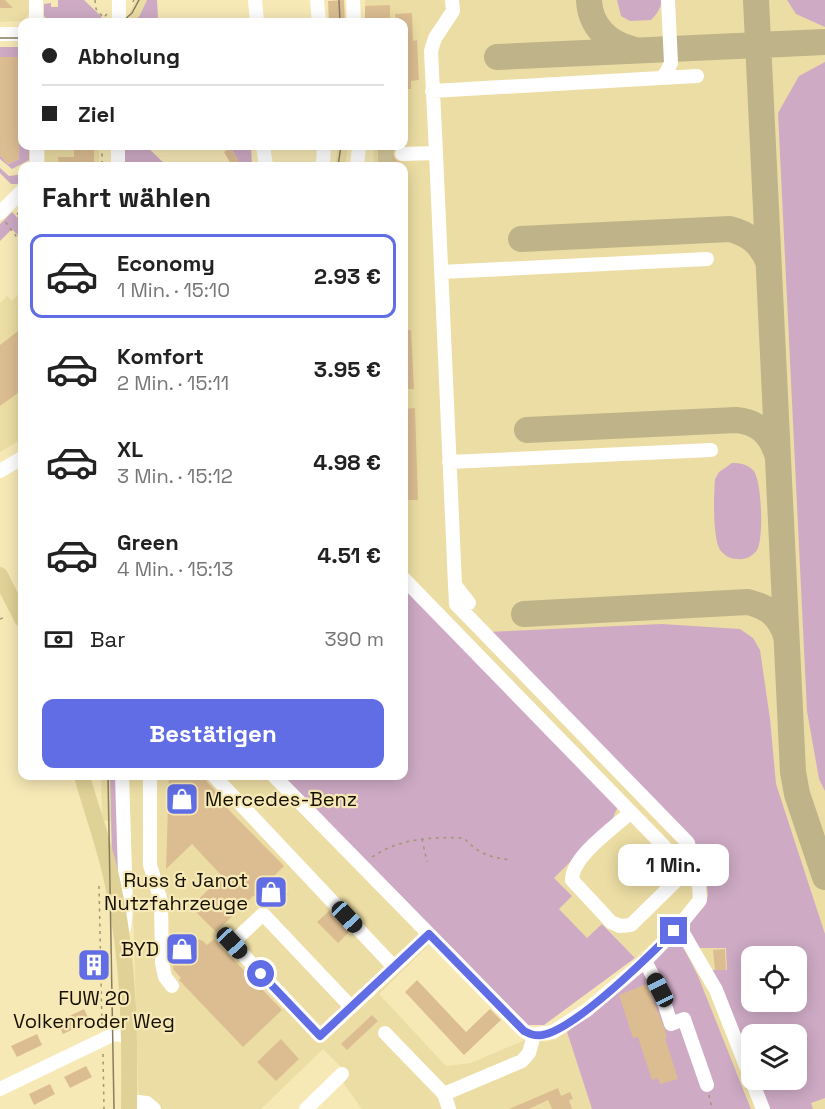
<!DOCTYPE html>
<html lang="de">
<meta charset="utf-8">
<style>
:root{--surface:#fff;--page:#f6f6f6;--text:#222;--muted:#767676;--line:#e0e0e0;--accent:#606de5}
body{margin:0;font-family:"Space Grotesk",sans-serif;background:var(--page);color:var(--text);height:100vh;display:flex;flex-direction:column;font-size:22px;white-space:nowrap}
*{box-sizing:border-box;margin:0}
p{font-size:20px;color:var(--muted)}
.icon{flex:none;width:33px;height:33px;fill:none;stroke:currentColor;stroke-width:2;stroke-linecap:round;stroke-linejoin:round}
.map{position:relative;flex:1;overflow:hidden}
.drawer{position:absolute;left:18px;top:162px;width:390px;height:618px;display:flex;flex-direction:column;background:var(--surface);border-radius:12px;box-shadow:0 3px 15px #0003}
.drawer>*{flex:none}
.top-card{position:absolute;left:18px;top:18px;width:390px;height:132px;border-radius:12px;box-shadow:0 3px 15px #0003;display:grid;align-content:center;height:132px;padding:0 24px;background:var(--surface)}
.tools{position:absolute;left:741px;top:946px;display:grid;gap:12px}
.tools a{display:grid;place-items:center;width:66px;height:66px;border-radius:12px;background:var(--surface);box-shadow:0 3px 15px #0003;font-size:30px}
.end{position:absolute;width:27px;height:27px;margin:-14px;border:8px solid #606de5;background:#fff;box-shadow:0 0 0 3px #fff}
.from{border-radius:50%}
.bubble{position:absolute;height:42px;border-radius:12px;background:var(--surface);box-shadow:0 3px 15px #0003;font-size:20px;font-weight:600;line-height:42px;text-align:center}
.car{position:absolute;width:18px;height:36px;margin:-18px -9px;border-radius:8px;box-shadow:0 0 4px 2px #0007;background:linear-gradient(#222 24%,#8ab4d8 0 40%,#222 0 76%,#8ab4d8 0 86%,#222 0)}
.top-card b{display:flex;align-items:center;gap:21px;height:57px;font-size:22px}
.top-card b+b{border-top:2px solid var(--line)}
.top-card i{width:15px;height:15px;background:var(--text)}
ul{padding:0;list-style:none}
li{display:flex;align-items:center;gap:18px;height:84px;margin:0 12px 9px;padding:0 12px;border:3px solid transparent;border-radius:12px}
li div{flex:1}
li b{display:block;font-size:22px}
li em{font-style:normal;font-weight:600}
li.active{border-color:var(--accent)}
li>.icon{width:54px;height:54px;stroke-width:1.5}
h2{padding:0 24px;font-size:27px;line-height:72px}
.pay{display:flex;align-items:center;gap:15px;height:66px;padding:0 24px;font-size:22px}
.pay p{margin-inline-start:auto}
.button{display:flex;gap:12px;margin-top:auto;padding:12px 24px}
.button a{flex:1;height:69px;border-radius:12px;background:var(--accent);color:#fff;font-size:24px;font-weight:600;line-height:69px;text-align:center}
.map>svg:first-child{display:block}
.built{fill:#ecdda4;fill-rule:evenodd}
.green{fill:#ceaac5;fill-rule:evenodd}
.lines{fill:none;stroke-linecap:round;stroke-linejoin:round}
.taxiway{stroke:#beb389;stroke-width:26}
.building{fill:#dcbd92}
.minor-tunnel{stroke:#d4c89b;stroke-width:14;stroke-dasharray:14 7;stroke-linecap:butt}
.path{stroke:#a19771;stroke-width:1.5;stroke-dasharray:3 4.5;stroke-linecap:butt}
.minor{stroke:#fff;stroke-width:14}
.major{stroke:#e0d196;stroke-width:16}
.tram{stroke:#867d5c;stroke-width:1.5}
.route{stroke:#606de5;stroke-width:8}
.labels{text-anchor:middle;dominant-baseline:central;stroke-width:4.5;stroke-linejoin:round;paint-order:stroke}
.poi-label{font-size:20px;fill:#151001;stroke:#f6e9b6;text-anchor:end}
</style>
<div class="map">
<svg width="825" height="1109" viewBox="0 0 825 1109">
<rect width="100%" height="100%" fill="#f6e9b6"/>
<path class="built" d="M0 0H29V14L23 21 0 22Z
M136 0H147L140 15 134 22H130V12Z
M365 0H825V1109H751L741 1082 670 927 635 958 603 924 587 939 559 909 554 877 612 820 404 583V166H374L373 146H404V22H366ZM752 957H796V1002H752ZM752 1035H796V1080H752Z
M45 146H99V166H45Z
M338 146H348L345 166H335Z
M22 290V439L0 452V303L7 296 12 301Z
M101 776H110L111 821H102Z
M129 776H268L431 943 379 994 446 1066 471 1063 527 1039 547 1042 567 1032 592 1109H362L337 1074 342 1068 323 1049 261 1109H139Z"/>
<path class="green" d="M58 0H84L102 17 98 20H48L44 16V4L51 3V7H58Z
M147 0H157L158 18H164L165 22H134L140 15Z
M617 0H662C661 8 657 14 651 20L630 21 621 16Z
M787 0H825V27L796 14Z
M0 47H22V99H19L18 57H0Z
M825 62V791L819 779 807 711 778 113 799 76Z
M19 116H22V146L29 148V160L12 169 0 159V155L8 164 19 159Z
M125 146H146L167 166H124Z
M230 146H251L252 166H241Z
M0 168 9 176 17 175 22 172V180L17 184H11L0 173Z
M12 212 22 222V240L12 229 0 241V224Z
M732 463C740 463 747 464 753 470 762 479 764 539 757 550 752 557 745 560 737 559 731 559 725 556 721 551 712 540 714 493 715 479L719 472Z
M404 583 619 804 612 820 554 878 572 896 559 909 587 938 602 924 635 958 544 1025H528L283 776H404Z
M662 624 740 629 753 638 760 650 770 719 776 784 825 934V1098L811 1103 813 1109H765L754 1080H796V1035H752L751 1074 709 970H727L726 948H697C677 913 704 921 708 895L703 854 487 632ZM752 957H796V1002H752Z
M110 776H116L122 890 112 859Z
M677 935 698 976 751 1109H592L567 1032 606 1001Z"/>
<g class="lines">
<path class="taxiway" d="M589 0C590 26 608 43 632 49
M756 0 793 772 797 794 825 877
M497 57 825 42
M521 239 730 229C749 234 760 243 768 261
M527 430 736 420C758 422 770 433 777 454
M524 614 748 602C768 607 780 616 786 636"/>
</g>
<path class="building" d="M0 0H5L13 8H0Z
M344 0 345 22H329L328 1Z
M390 5V19L365 20V6Z
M412 13 413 41 417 40 419 80 411 81V89H404V22H396L395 14Z
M0 57H18L19 159 8 164 0 155Z
M74 146H94V166H59L58 157H74Z
M378 146H400L394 149 393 154 395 159 400 162 379 164Z
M231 148 241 166H232L224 152Z
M22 328V390L0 406V345Z
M404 330H411L414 389H404Z
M415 408 418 500H404V409Z
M169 776H205L207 782 231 807 228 809 284 866 272 878 289 895 253 896 216 932 191 907 222 876 192 844 166 869Z
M329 911 349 932 338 943 317 922Z
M190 936 203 941 207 945 214 939 282 1010 243 1047 179 980 181 978 173 969 172 947 183 938Z
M725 949 726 970H715L713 950Z
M89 957H99V974H89Z
M417 980 466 1032 490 1009 501 1020 464 1055 405 992Z
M647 984 665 1030 667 1037 665 1038 678 1079 660 1084 658 1078 652 1080 638 1037 633 1038 619 995Z
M84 1009 90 1021 63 1034 57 1022Z
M372 1015 378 1021 347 1050 341 1044Z
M37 1034 42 1045 17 1057 11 1046Z
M281 1039 299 1059 276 1081 257 1062Z
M86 1066 92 1077 70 1088 64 1077Z
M50 1084 55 1094 34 1105 29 1094Z
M558 1088 561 1096 570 1092 573 1099 569 1100 572 1109H552L548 1100 529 1109H509Z"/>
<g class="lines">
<path class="minor-tunnel" d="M378 155 402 154"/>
<path class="path" d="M95 0 96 9 104 18
M133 2 134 0
M100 22 107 14
M102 146V166
M17 213 22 219
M6 222C9 229 16 233 18 241
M0 619 7 616
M422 839 427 862
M372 857C400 838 431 837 464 838 478 854 492 858 512 860
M99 886 102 1025
M103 1054 104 1109
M709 1095 712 1109"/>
<path class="minor" d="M36 0V22
M119 0V22
M255 0 257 22
M317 0 319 22
M353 0 354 22
M0 34H22
M661 78 697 76
M432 91 661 78 666 73 671 63 668 0
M263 146 266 166
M436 153 455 585 469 603
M402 154 436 153 431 51 435 38 453 11 452 0
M37 166V146
M118 166V146
M323 166 324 146
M357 166 359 146
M0 213 22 191
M441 272 707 259
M449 462 711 450
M0 471 22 458
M455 585 456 604 688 843 693 861 687 870 631 925 620 926 611 922 572 880C572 856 614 828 631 812
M122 776 126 908 124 928
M150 776V865L161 901 162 963 165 977 172 986
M214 776 394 967 429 934
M274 776 524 1031 531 1035 553 1032 587 1010 645 961 679 926 700 900 699 884 687 870 404 579
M679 926 716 990 763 1109
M645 961 660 990 671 1024 684 1019 707 1085
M351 1007 263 914 232 943 320 1036 394 967
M385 1033 444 1094 522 1061 529 1053 534 1035
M0 1089 108 1037 113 1034 128 1036
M444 1094 449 1109
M129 1101 147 1103 154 1109
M306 1109 342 1074"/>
<path class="major" d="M0 575 22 619
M82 776C92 813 107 851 114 890 129 962 130 1036 129 1109"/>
<path class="tram" d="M339 0 340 22
M122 22 132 13 139 0
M0 38H22
M338 166 341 146
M108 776 114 1109"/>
</g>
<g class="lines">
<path class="route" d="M261 974 320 1036 429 934 524 1031C530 1034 534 1036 542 1035 575 1030 649 956 674 931"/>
</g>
<defs>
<g id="shop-square" transform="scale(1.725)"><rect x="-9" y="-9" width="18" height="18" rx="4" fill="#606de5" stroke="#f6e9b6"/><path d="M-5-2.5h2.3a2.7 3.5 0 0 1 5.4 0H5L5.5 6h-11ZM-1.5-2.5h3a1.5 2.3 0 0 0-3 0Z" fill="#fff"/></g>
<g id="building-square" transform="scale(1.725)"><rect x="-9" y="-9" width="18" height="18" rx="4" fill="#606de5" stroke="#f6e9b6"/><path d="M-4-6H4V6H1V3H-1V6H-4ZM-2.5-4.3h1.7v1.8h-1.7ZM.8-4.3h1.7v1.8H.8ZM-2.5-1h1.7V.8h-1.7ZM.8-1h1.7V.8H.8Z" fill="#fff"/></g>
</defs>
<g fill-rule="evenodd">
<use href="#shop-square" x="182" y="799"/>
<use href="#shop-square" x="271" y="892"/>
<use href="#shop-square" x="182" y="949"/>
<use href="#building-square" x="94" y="965"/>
</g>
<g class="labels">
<g class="poi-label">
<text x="205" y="799" text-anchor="start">Mercedes-Benz</text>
<text x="248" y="880">Russ &amp; Janot<tspan x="248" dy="23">Nutzfahrzeuge</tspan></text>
<text x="159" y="949">BYD</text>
<text x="94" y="998" text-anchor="middle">FUW 20<tspan x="94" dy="23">Volkenroder Weg</tspan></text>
</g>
</g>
</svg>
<div class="tools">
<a><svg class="icon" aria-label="locate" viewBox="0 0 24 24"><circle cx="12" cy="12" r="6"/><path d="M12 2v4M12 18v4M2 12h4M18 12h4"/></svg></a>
<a><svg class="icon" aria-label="layers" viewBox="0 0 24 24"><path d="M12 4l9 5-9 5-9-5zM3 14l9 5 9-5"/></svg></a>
</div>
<i class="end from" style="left:261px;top:974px"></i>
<i class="end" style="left:674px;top:931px"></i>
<div class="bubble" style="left:618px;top:844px;width:111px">1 Min.</div>
<i class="car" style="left:347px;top:917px;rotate:137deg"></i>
<i class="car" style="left:232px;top:943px;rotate:137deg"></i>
<i class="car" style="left:660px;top:990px;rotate:333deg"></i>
<div class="top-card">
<b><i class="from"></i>Abholung</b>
<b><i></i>Ziel</b>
</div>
<section class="drawer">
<h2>Fahrt wählen</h2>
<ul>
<li class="active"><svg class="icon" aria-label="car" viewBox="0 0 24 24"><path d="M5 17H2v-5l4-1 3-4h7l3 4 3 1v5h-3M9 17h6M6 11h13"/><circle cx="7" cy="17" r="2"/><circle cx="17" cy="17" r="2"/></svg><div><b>Economy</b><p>1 Min. · 15:10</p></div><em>2.93 €</em></li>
<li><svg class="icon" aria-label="car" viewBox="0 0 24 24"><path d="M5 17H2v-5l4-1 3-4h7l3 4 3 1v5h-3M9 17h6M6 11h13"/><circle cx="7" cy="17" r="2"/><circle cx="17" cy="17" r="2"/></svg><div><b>Komfort</b><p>2 Min. · 15:11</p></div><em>3.95 €</em></li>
<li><svg class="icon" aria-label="car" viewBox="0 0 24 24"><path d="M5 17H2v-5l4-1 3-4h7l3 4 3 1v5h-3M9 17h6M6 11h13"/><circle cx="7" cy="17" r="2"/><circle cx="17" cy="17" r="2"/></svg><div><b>XL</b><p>3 Min. · 15:12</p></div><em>4.98 €</em></li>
<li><svg class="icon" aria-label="car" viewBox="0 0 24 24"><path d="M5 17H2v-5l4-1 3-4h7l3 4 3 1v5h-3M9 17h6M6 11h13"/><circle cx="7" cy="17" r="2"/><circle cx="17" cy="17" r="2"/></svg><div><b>Green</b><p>4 Min. · 15:13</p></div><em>4.51 €</em></li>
</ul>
<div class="pay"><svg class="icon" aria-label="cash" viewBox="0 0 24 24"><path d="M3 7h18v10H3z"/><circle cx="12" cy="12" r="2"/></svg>Bar<p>390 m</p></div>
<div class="button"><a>Bestätigen</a></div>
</section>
</div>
